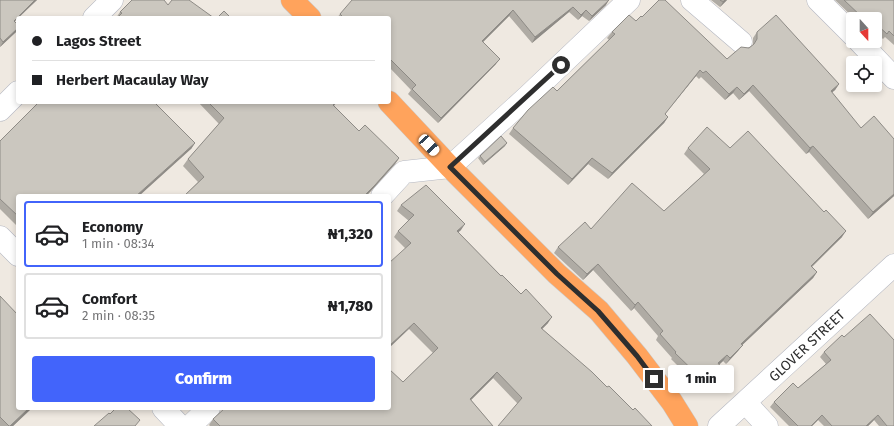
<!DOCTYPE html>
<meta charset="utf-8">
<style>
:root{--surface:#fff;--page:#f6f6f6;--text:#202124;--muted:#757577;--line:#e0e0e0;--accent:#4264fb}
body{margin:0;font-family:"Fira Sans",sans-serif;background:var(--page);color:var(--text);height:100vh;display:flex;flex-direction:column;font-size:15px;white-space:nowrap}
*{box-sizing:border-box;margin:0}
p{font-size:13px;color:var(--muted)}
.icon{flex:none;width:22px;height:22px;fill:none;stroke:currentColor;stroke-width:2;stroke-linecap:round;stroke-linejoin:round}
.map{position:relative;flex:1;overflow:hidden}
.drawer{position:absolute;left:16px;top:194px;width:375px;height:216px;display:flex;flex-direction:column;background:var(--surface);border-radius:4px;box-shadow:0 2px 6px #0003}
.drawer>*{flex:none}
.hud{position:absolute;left:16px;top:16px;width:375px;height:88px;border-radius:4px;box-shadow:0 2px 6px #0003;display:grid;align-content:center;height:88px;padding:0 16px;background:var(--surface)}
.needle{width:26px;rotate:159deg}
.controls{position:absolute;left:846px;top:12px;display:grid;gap:8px}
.controls a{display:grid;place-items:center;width:36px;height:36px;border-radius:4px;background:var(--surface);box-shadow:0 2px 6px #0003;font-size:20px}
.end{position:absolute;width:18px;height:18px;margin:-9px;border:5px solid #2e2e2e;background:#fff;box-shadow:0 0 0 2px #fff}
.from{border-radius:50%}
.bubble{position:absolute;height:28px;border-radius:4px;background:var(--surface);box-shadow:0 2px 6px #0003;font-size:13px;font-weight:800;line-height:28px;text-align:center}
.car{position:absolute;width:12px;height:24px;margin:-12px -6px;border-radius:5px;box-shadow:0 0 3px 1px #0007;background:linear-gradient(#fff 24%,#345 0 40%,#fff 0 76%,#345 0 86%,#fff 0)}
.hud b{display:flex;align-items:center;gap:14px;height:38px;font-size:15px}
.hud b+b{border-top:1px solid var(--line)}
.hud i{width:10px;height:10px;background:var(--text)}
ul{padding:7px 0 0;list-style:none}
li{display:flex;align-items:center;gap:12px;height:66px;margin:0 8px 6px;padding:0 8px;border:2px solid var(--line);border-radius:4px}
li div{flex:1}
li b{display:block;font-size:15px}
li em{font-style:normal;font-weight:800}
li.current{border-color:var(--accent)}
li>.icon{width:36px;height:36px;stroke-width:1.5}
.cta{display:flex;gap:8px;margin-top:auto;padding:8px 16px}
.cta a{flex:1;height:46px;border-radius:4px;background:var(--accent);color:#fff;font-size:16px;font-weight:800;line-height:46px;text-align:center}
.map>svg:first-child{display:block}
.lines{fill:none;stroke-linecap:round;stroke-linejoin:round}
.minor-casing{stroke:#b4b7c1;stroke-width:23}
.highway-casing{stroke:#c9c9c9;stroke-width:23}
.minor{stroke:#fff;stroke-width:22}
.highway{stroke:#ffa35c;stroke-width:22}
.wall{fill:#afaba4}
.shaded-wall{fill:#8e8b86}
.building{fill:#cbc7bf;stroke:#8e8b86}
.route{stroke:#2e2e2e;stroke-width:5}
.labels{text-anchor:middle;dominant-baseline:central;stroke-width:3.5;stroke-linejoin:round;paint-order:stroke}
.street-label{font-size:14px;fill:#2e2e2e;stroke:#fff}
</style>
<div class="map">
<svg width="894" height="426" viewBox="0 0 894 426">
<rect width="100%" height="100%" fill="#efe9e1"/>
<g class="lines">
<g class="minor-casing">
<path id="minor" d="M692 0 741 42
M818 0 853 35
M94 18 112 0
M859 41 894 78
M0 110 18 92
M382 196 404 172 450 167 527 97 629 0
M0 237 18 255
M746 403 767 426
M163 408 180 426
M190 426 209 408
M719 426 894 265"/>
</g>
<g class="highway-casing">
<path id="highway" d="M292 0 310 18
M389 102 450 167 557 274 599 311 637 356 672 402 687 426"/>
</g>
<use href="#minor" class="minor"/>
<use href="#highway" class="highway"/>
</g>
<path class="wall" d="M0 0H37L14 21 16 32 0 47Z
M711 0H727L720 7Z
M835 0H894V45L885 37 883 39 875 32V19H855Z
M168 5 116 18 120 12Z
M606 5 589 21 582 16 578 20 569 12 532 43 509 16 483 42 496 64 438 123 408 94 411 90 389 67V18H337L340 14Z
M642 17 727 59 753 45V38L757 32 839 84 835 90 832 92 894 196 868 219 809 152 806 154 749 91 739 100 733 93 725 100 701 77 699 79 696 76 665 114 668 117 664 123 608 179 588 164 568 185 509 134 513 128 557 91 609 40 607 38 612 32 636 21Z
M39 102H158L156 104 195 143 191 149 18 196V227L0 209V141Z
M198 102H334L336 103 334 106 359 131 399 158 395 164 366 196H184L198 182 183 166 188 159 219 124Z
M505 146 483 165 478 158 480 156Z
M688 148H730L842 237 812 267 817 272 813 278 742 345 738 351 726 364 723 361 719 365 716 373 701 389 671 359 672 358 656 340 658 336 634 308 631 311 593 270 583 280 554 253 558 247 591 229 664 211 704 174 684 154Z
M401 205 461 230 458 232 501 276 548 323 542 329 633 410 652 426 517 403 493 378 471 400 493 426H210L209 425 213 419 389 408 403 382 433 353 409 329 405 248 394 237 398 231 409 221 397 211Z
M0 296 18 408H32L13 426H0Z
M824 352 894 426H879L874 420 868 426H824L818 420 812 426H789L770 407 774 402 798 388 826 364 820 357Z"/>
<path class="shaded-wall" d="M35 0H37L10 26 14 21Z
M609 0 606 5 589 21 592 16Z
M725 0H727L720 7 723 2Z
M573 7 569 12 532 43 535 37Z
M513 10 509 16 479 46 482 41Z
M586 10 582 16 578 20 581 15Z
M18 28 16 32 0 47 3 42Z
M500 59 496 64 438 123 441 118Z
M700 70 696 76 660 120 665 114Z
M839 84 835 90 827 97 831 91Z
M753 85 749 91 739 100 744 94Z
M737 87 733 93 725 100 729 94Z
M668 117 664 123 608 179 612 173Z
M195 143 191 149 139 196H136Z
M507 143 505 146 483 165 485 162Z
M813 146 809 152 806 154 810 148Z
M399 158 395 164 371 191 366 196H364Z
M592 158 588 164 568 185 572 179Z
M894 194V196L868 219 873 212Z
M465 224 461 230 453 237 457 231Z
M846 231 842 237 806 272 811 266Z
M598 264 593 270 583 280 587 274Z
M817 272 813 278 737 350 741 344Z
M638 302 634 308 631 311 635 305Z
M552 317 548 323 537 334 541 328Z
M414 323 409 329 389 348V346Z
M743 345 738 351 726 364 730 358Z
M727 355 723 361 714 369 718 363Z
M721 367 716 373 701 389 706 383Z
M497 372 493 378 466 405 470 399Z
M29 408H32L13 426H10Z
M822 415 818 420 812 426H811Z
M878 415 874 420 868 426H866Z"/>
<path class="building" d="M0 0H35L14 21 18 25V28L3 42 0 38Z
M132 0H164L168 5 172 0H189L214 18H117L122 13 120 12Z
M352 0H609L592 16 586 10 581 15 573 7 535 37 513 10 482 41 500 59 441 118 412 89 416 85 389 58V18H344L340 14Z
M659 0H665L727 59 741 47 749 48 754 44 757 39V32L776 15 839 84 831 91 861 128 874 116 894 139V194L873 212 813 146 810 148 753 85 744 94 737 87 729 94 706 71 703 73 700 70 665 114 668 117 612 173 592 158 572 179 513 128 528 110 553 87 557 91 615 34 612 32 629 15 636 21 641 16 642 17Z
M720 0H725L723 2Z
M844 0H894V36L889 31 887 34 875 23V19H871L867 15 863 18Z
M224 11 231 18H217Z
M39 102H156L155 103 195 143 136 196H18V216L0 199V141Z
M208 102H334L336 103 333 105 359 131 365 125 399 158 375 185 364 196H184L204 177 188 159 224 118Z
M707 127 730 148 748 131 824 212 826 210 846 231 811 266 817 272 741 344 743 345 730 358 727 355 718 363 721 367 706 383 675 353 676 352 660 334 663 331 638 302 635 305 598 264 587 274 558 247 585 222 591 229 632 183 664 211 710 169 688 148Z
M501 136 507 143 485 162 480 156Z
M426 185 465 224 457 231 501 276 502 275 521 294 526 289 552 317 541 328 592 372 607 387 609 386 633 410 635 408 652 426H498L522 398 497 372 470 399 493 426H220L213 419 225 408H389V369L403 382 438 348 414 323 389 346V263L411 243 398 231 414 215 401 205Z
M0 296 18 315V408H29L10 426H9L0 417Z
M870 314 894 340V426H887L878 415 866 426H832L822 415 811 426H798L774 402 793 383 798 388 831 360 824 352 842 335 844 337Z
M116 408H127L140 420 135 426H94L109 413 110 414Z"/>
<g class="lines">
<path class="route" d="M561 65 450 167 557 274 598 311 637 356 654 379"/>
</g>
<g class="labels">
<g class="street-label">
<text transform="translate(807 346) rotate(-43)">GLOVER STREET</text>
</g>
</g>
</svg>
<div class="controls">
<a><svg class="needle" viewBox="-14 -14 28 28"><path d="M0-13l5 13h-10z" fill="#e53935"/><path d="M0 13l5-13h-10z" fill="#757577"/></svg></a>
<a><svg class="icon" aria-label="locate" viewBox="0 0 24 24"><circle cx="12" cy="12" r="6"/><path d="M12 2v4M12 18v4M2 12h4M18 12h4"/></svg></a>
</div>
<i class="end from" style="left:561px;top:65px"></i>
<i class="end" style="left:654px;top:379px"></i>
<div class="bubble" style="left:668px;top:365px;width:66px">1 min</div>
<i class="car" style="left:429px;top:145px;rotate:137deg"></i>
<div class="hud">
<b><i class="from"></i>Lagos Street</b>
<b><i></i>Herbert Macaulay Way</b>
</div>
<section class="drawer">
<ul>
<li class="current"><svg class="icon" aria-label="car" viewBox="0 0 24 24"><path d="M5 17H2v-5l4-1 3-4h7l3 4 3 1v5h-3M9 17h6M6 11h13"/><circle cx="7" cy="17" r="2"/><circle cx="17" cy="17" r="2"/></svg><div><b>Economy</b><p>1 min · 08:34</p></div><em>₦1,320</em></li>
<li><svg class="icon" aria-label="car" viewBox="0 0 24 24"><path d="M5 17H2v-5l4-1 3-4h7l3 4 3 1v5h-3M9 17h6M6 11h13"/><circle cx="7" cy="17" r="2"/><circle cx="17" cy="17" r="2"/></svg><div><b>Comfort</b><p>2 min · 08:35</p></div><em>₦1,780</em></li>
</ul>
<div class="cta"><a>Confirm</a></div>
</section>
</div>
